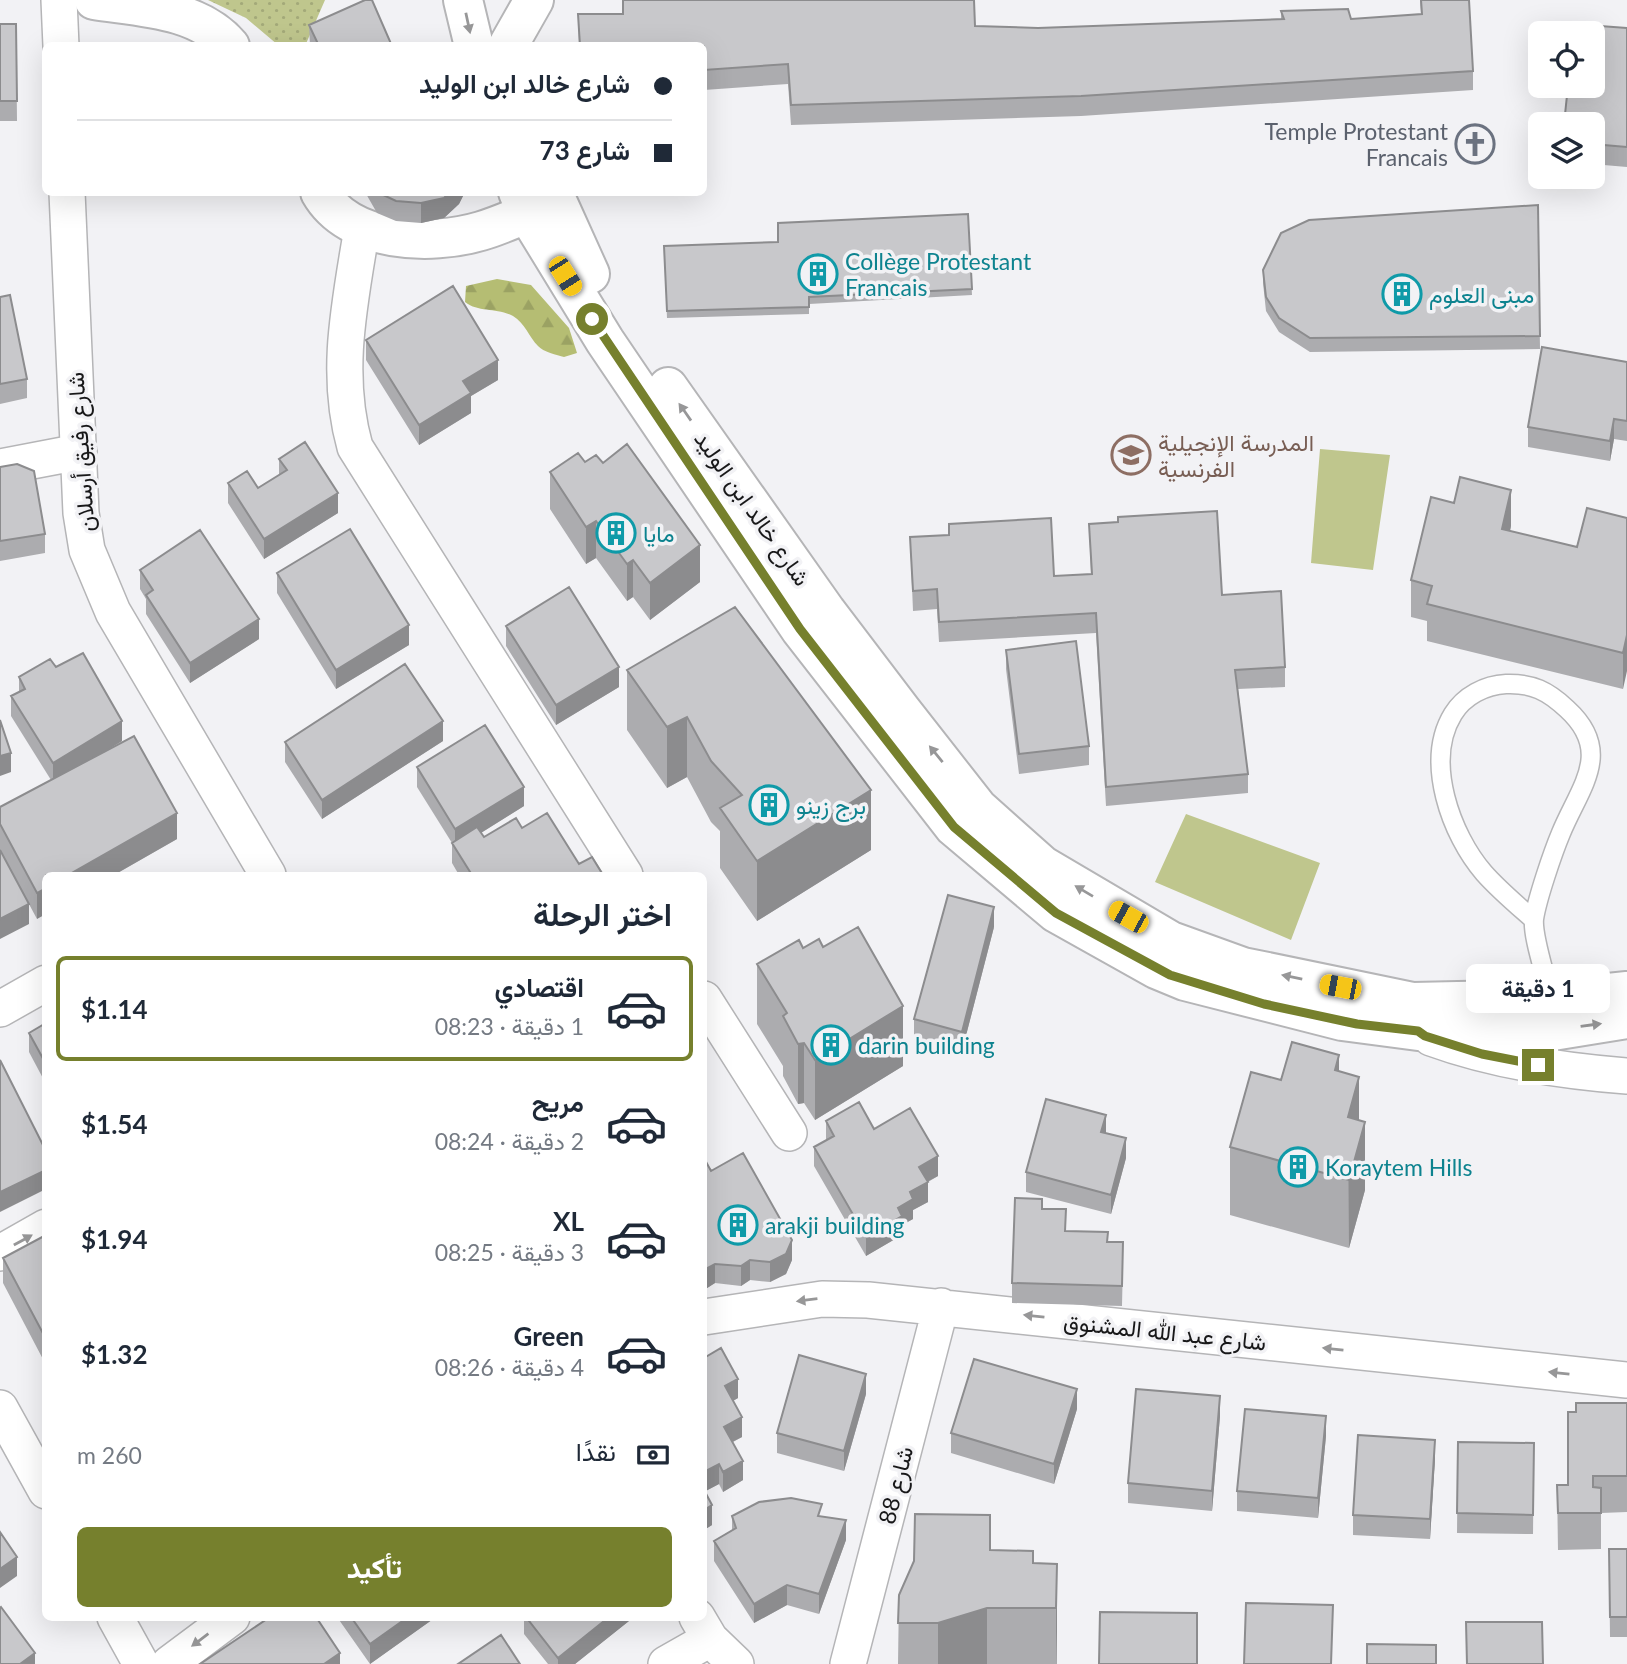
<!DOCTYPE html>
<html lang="ar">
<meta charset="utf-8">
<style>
:root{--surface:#fff;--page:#f6f6f7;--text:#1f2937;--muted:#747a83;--line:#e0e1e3;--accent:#76802d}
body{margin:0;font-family:Lato,Vazirmatn,sans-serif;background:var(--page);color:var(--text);direction:rtl;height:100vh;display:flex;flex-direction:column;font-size:26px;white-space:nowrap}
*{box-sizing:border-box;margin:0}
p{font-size:23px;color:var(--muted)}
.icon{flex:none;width:38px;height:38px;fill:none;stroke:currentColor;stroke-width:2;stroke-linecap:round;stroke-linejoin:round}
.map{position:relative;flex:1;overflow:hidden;direction:ltr}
.details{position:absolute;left:42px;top:872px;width:665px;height:749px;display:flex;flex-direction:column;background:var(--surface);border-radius:10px;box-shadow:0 7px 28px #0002;direction:rtl}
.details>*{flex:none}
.top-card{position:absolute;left:42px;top:42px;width:665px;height:154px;border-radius:10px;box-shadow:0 7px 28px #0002;direction:rtl;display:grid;align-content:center;height:154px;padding:0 35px;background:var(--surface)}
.controls{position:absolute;left:1528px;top:21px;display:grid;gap:14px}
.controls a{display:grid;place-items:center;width:77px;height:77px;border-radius:10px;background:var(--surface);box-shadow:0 7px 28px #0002;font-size:35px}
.end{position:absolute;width:32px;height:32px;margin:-16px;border:9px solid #76802d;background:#fff;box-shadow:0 0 0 4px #fff}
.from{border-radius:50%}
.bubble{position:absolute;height:49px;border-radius:10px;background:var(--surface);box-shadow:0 7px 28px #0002;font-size:23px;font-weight:700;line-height:49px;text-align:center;direction:rtl}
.car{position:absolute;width:21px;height:42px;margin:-21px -10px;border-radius:9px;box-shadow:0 0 5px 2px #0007;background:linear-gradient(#f5c518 24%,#345 0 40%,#f5c518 0 76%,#345 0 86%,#f5c518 0)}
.top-card b{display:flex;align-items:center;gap:24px;height:66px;font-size:26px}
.top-card b+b{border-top:2px solid var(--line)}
.top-card i{width:18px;height:18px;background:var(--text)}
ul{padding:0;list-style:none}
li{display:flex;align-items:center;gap:21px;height:105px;margin:0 14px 10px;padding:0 21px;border:4px solid transparent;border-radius:10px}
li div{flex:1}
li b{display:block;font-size:26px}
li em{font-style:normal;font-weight:700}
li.current{border-color:var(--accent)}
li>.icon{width:63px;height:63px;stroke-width:1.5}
h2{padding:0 35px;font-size:32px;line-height:84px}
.pay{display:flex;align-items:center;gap:18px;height:77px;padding:0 35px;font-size:26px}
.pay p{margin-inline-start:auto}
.button{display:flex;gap:14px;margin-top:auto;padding:14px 35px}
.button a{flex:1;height:80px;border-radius:10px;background:var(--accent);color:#fff;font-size:28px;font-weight:700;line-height:80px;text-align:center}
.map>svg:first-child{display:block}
.grass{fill:url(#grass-dots)}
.forest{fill:url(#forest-firs)}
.pitch{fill:#bfc68d}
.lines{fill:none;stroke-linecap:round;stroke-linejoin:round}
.lane-casing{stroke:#b5b5b7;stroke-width:21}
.street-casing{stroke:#b5b5b7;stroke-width:38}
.secondary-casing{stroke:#b5b5b7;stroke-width:42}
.lane{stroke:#fff;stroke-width:18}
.street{stroke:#fff;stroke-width:35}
.secondary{stroke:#fff;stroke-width:38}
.wall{fill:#acacaf}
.shaded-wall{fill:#8c8c8e}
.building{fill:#c8c8cb;stroke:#8c8c8e;stroke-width:2}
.oneway{fill:#979798}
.route{stroke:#76802d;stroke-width:9}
.labels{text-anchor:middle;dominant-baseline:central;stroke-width:7;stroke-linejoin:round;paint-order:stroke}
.worship-label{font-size:23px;fill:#5b616d;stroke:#f2f2f5;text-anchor:end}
.culture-label{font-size:23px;fill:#0d838f;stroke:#f2f2f5;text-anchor:start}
.education-label{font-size:23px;fill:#785e54;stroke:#f2f2f5;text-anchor:start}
.street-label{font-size:23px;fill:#181819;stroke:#f2f2f5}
</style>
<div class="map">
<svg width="1627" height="1664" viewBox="0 0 1627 1664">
<defs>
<pattern id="grass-dots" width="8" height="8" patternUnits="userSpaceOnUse" patternTransform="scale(1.75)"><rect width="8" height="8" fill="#bfc68d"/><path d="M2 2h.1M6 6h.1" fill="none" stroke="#a3a979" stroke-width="1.8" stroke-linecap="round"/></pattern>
<pattern id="forest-firs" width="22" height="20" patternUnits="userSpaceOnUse" patternTransform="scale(1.75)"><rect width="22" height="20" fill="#b5bd73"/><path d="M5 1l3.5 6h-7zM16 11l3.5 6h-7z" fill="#9ba263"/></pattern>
</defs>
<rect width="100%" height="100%" fill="#f2f2f5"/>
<path class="grass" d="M208 0H325L305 46 278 45 246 18Z"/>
<path class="forest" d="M497 279 531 285 569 328 577 353 564 357C557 355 543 352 538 346 529 337 525 323 513 316 496 307 479 313 465 302L466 286Z"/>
<path class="pitch" d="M1320 449 1390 455 1373 570 1311 563Z
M1186 814 1320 863 1291 940 1155 882Z"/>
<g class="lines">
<g class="lane-casing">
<path id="lane" d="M1534 920C1517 905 1499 890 1484 873 1451 835 1424 761 1453 714 1464 696 1485 685 1506 684 1532 683 1548 691 1567 709 1614 752 1580 787 1561 833 1553 852 1537 899 1534 919 1532 938 1548 981 1551 1002"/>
</g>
<g class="street-casing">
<path id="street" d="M59 0 61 46
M67 192 81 513 87 550 113 612 268 875
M362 228C350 302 334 373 355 447L625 875
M0 467 79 452
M704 999 789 1133
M0 1009 46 983
M1431 1038C1494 1061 1561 1071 1627 1076
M0 1253 46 1227
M704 1317 822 1299 868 1300 1627 1380
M0 1408 46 1491
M115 1617 141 1664
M697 1617 710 1639 736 1664
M169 1664 232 1617
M666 1664 710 1639
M848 1664 941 1306"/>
</g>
<g class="secondary-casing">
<path id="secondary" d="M94 0C139 7 198 8 230 46
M463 0 474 46
M509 44 534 0
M320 192C349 243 431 246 481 231 505 224 527 212 551 205
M518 192 526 212 605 341 800 629 954 827 1056 913 1156 969 1185 981 1342 1021 1418 1031 1534 1034 1627 1019
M553 192 590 274
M668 387 826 611 902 711 978 808 1042 865 1171 941 1243 967 1413 1002 1551 999 1627 991"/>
</g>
<use href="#lane" class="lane"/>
<use href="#street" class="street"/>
<use href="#secondary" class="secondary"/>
</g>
<path class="wall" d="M623 0 975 26 1038 28 1281 19V11L1351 19 1421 14 1420 0H1469L1473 71V90L1081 116 791 125 788 84 704 90V46H579L578 14H623Z
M0 24H16L17 121H0Z
M309 25 392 46H310Z
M1627 28V167L1592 164V124Z
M365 192H465L459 204 444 218 421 223 396 221 377 213Z
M1538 205 1540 349 1310 352 1279 332 1266 311 1263 283V270Z
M968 214 972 295 809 304V314L667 318 664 246 778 242Z
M0 297 27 379V398L0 404Z
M366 340 498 380 471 396V413L419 445 366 360Z
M1627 362V441L1614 439 1610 461 1528 447V427Z
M279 459 338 513 264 559 228 503V483L258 488 279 475Z
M585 462 700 582 650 620 633 597 627 601 596 558 586 564 550 509V472Z
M0 467 45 534V553L0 561Z
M1627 518 1623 689 1427 641V621L1411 617V580L1511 526 1510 531 1577 547Z
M1089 524 1222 595 1285 667V687L1238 689 1248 774V793L1106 806 1096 633 939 642 937 609 913 611 910 537 1054 576 1091 574Z
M140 570 259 639 190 683 146 614V599L140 589Z
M277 573 409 645 336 689 277 593Z
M506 626 619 687 556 725 506 646Z
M1006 650 1089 746V765L1019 774 1006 669Z
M56 667 122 741 98 755 177 839 114 875H46L37 919 0 850V807L51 780 11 716V696L19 692V677Z
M627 670 871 850 757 921 720 868V831L711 822 687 777 667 788 627 730Z
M443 741 322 819 285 762V742Z
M417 767 524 806 481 833 484 837 522 828 579 864 603 875H459L452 863V843L417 787Z
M994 927 962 1051 914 1038V1019Z
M823 947 903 1066 815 1120 804 1103 798 1104 783 1076V1066L757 1024V964L803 948Z
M46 1023V1084L29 1052V1033Z
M1339 1072 1359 1121 1365 1190 1349 1248 1230 1215V1147L1281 1080Z
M826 1121 874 1129 938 1176 928 1182V1202L913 1210V1219L902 1225V1235L866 1256 814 1166V1147L826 1140Z
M1106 1133 1126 1158 1111 1214 1026 1192V1172Z
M704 1161 792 1260 786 1274 770 1282 750 1280 741 1286 715 1283 704 1290Z
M1042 1209 1066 1231 1108 1242 1123 1262 1122 1306 1012 1303V1283Z
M46 1235V1365L3 1283V1258Z
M704 1358 738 1398 733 1401 742 1437 733 1442 743 1480 723 1492 719 1484 705 1491 712 1525 704 1530Z
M866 1394 844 1471 777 1453V1433Z
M1627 1403V1512L1601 1513V1549L1558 1550 1557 1485H1568L1576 1412Z
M1077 1409 1054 1484 951 1453V1433Z
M1220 1416 1212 1511 1128 1503V1483Z
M1326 1436 1318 1518 1237 1511V1491Z
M1458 1442 1534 1443 1533 1534 1457 1533Z
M1435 1459 1430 1539 1353 1535V1515Z
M732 1516 822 1517 846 1540 819 1614 787 1605 754 1623 714 1561V1541L732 1530Z
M1609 1549H1627V1637H1610Z
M990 1550 1033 1563 1057 1564V1664H898L899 1595Z
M337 1617H436L370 1664Z
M524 1617H634L575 1664H548L524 1634Z"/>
<path class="shaded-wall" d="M450 192H465L459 204 444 218 421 223V203Z
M498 360V380L471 396V413L419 445V425L463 381Z
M1614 419V439L1610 461V441Z
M1511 490V526L1502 566V529Z
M338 493V513L264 559V539Z
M596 521V558L586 564V527Z
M700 545V582L650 620V583Z
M633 560V597L627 601V564Z
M259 619V639L190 683V663Z
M409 625V645L336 689V670Z
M1627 635V671L1623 689V653Z
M619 667V687L556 725V705Z
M687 717V777L667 788V727Z
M122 721V741L53 783V763Z
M443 721V741L322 819V800Z
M11 753V772L0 776V756Z
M524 787V806L455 849V829Z
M871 790V850L757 921V861Z
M177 813V839L114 875H68Z
M46 888V914L37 919V893Z
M29 904V924L0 939V919Z
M994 907V927L962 1051V1032Z
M903 1006V1066L815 1120V1060Z
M804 1043V1103L798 1104V1044Z
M1339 1055V1123L1335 1070Z
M1359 1077V1144L1365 1122V1190L1349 1248 1348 1117Z
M1106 1115V1135L1101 1132Z
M1126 1138V1158L1111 1214V1195Z
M938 1156V1176L919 1186V1167Z
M46 1170V1189L0 1212V1192Z
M928 1182V1202L913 1210V1219L902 1225V1235L866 1256V1237L898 1208 910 1192Z
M792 1240V1260L786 1274 770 1282V1262Z
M750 1260V1280L741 1286V1266Z
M715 1264V1283L704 1290V1270Z
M866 1374V1394L844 1471V1451Z
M738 1379V1398L725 1405V1386Z
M1077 1389V1409L1054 1484V1464Z
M1220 1396V1416L1212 1511V1491Z
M1326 1416V1436L1318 1518V1498Z
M742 1417V1437L724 1446V1427Z
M1435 1440V1459L1430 1539V1519Z
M743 1461V1480L723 1492V1472Z
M719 1464V1484L704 1492V1472Z
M712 1505V1525L704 1530V1510Z
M846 1520V1540L819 1614V1594Z
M17 1557V1576L0 1588V1569Z
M1057 1564V1631L1056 1664V1608Z
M787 1585V1605L754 1623V1604Z
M987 1608V1664H938V1623Z
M408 1617H436L370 1664V1644Z
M609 1617H634L575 1664H558V1658Z
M35 1653V1664H20Z
M340 1653V1664H324Z"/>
<path class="building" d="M365 0H372L392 46H319L309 25Z
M623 0H974L975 26 1038 28 1284 19 1281 11 1348 9 1351 19 1422 14 1421 0H1469L1473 71 1081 96 791 105 788 64 704 70V46H580L578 14H623Z
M0 24H16L17 101H0Z
M1573 24 1627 28V147L1592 144V124H1564L1568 86H1592V33H1572Z
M377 192H450L444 198 421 203 396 201Z
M1538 205 1540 336 1310 338 1279 318 1266 297 1263 270 1281 233 1309 220Z
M968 214 972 289 809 297V307L667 311 664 246 778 242V223Z
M453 286 498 360 463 381 471 393 419 425 366 340Z
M10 295 27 379 0 384V297Z
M1542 347 1627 362V421L1614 419 1610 441 1528 427Z
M305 442 338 493 264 539 228 483 247 471 258 488 287 470 279 459Z
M627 444 700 545 650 583 633 560 627 564 596 521 586 527 550 472 578 453 585 462 596 455 603 463Z
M17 464 34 471 45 534 0 541V467Z
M1460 477 1511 490 1502 529 1577 547 1587 508 1627 518V635L1623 653 1427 604 1432 586 1411 580 1431 497 1454 503Z
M1217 511 1222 595 1281 591 1285 667 1235 670 1248 774 1106 787 1096 613 939 622 937 589 913 591 910 537 949 535V524L1051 518 1054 576 1092 574 1089 524 1118 522V517Z
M350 529 409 625 336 670 277 573Z
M200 530 259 619 190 663 146 595 153 590 140 570Z
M569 587 619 667 556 705 506 626Z
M735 607 871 790 757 861 720 808 742 795 711 761 687 717 667 727 627 670Z
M1076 641 1089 746 1019 754 1006 650Z
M83 653 122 721 53 763 11 696 25 689 19 677 50 659 56 667Z
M405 664 443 721 322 800 285 742Z
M0 720 11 753 0 756Z
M485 725 524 787 455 829 417 767Z
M134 736 177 813 68 875H46V888L37 893 0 824V807Z
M547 813 579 864 592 857 603 875H472L452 843 477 827 484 837 516 818 522 828Z
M0 850 29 904 0 919Z
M948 895 994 907 962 1032 914 1019Z
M858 927 903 1006 815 1060 804 1043 798 1044 783 1016 787 1013 757 964 799 940 803 948 819 939 823 947Z
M46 1023V1064L29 1033Z
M1292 1042 1339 1055 1335 1070 1359 1077 1348 1117 1365 1122 1349 1180 1230 1147 1251 1072 1281 1080Z
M0 1060 46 1151V1170L0 1192Z
M1046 1099 1106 1115 1101 1132 1126 1138 1111 1195 1026 1172Z
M859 1102 874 1129 910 1108 938 1156 919 1167 928 1182 910 1192 913 1199 898 1208 902 1216 866 1237 814 1147 834 1136 826 1121Z
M743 1153 792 1240 786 1254 770 1262 750 1260 741 1266 715 1264 704 1270V1161L705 1160 711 1171Z
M1015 1198 1042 1199V1209H1066L1065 1231 1108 1232 1107 1242H1123L1122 1286 1012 1283Z
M46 1235V1339L3 1258Z
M721 1348 738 1379 725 1386 742 1417 724 1427 743 1461 723 1472 719 1464 704 1472V1358Z
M799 1355 866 1374 844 1451 777 1433Z
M974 1359 1077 1389 1054 1464 951 1433Z
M1136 1389 1220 1396 1212 1491 1128 1483Z
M1576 1403H1627V1476H1593V1487L1601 1488V1513H1558L1557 1485H1568V1412H1576Z
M1245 1409 1326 1416 1318 1498 1237 1491Z
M1358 1435 1435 1440 1430 1519 1353 1515Z
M1458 1442 1534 1443 1533 1515 1457 1513Z
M704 1490 712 1505 704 1510Z
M791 1498 822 1504 818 1516 846 1520 819 1594 787 1585 754 1604 714 1541 736 1528 732 1516 759 1502Z
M915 1514 990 1515V1550L1033 1551V1563L1057 1564 1056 1608H987L938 1623H898L899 1595 914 1561Z
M0 1532 17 1557 0 1569Z
M1609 1549H1627V1617H1610Z
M1246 1603 1333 1605 1331 1664H1244Z
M1 1607 35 1653 20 1664H0V1608Z
M1100 1612 1197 1613V1664H1099Z
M270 1617H316L340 1653 324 1664H200Z
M351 1617H408L370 1644Z
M526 1617H609L558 1658Z
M1466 1622H1542L1543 1664H1467Z
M501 1635 520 1664H458Z
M1367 1644 1436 1645V1664H1367Z"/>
<defs><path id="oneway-solid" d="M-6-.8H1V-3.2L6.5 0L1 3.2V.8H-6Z" transform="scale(1.75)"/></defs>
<g class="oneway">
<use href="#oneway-solid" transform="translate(468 23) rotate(78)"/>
<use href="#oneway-solid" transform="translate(685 412) rotate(-125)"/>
<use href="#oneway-solid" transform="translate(936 754) rotate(-129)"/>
<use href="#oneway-solid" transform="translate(1084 891) rotate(-149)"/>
<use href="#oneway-solid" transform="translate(1292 977) rotate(-168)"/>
<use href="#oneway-solid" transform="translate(1591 1025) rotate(-8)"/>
<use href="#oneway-solid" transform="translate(23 1240) rotate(-29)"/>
<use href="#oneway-solid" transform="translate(807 1300) rotate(173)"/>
<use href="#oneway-solid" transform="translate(1034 1316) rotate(-174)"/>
<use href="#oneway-solid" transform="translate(1333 1349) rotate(-174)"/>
<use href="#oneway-solid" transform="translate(1559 1373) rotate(-174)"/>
<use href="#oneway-solid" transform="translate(200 1640) rotate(143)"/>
</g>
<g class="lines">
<path class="route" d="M592 319 800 629 954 827 1056 913 1170 975 1264 1004 1357 1024 1418 1031 1425 1036 1482 1054 1538 1065"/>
</g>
<defs>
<g id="church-ring" transform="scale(2.0125)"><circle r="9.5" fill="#f2f2f5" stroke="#6b7280" stroke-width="1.5"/><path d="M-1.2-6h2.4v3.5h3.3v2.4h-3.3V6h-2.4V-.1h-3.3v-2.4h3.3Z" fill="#6b7280"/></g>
<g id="building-ring" transform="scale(2.0125)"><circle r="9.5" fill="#f2f2f5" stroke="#0f9aa8" stroke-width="1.5"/><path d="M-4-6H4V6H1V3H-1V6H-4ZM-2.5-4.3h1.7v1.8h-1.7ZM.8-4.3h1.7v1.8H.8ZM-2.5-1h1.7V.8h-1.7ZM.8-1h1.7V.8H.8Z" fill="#0f9aa8"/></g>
<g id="school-ring" transform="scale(2.0125)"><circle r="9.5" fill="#f2f2f5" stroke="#8d6e63" stroke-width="1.5"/><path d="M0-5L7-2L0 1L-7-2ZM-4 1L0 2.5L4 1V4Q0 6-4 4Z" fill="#8d6e63"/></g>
</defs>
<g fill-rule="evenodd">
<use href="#church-ring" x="1475" y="144"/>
<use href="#building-ring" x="818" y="274"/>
<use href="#building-ring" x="1402" y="294"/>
<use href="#school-ring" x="1131" y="455"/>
<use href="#building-ring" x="616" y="533"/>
<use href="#building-ring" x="769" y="805"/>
<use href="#building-ring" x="831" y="1045"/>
<use href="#building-ring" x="1298" y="1167"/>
<use href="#building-ring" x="738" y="1225"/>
</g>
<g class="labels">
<g class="worship-label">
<text x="1448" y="131">Temple Protestant<tspan x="1448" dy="26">Francais</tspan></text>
</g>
<g class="culture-label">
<text x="845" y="261">Collège Protestant<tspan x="845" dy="26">Francais</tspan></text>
<text x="1429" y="294">مبنى العلوم</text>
<text x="643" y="533">مايا</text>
<text x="796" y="805">برج زينو</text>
<text x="858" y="1045">darin building</text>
<text x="1325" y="1167">Koraytem Hills</text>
<text x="765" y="1225">arakji building</text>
</g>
<g class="education-label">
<text x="1158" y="442">المدرسة الإنجيلية<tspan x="1158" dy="26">الفرنسية</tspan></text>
</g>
<g class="street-label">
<text transform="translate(80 452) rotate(-94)">شارع رفيق أرسلان</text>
<text transform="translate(753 508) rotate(55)">شارع خالد ابن الوليد</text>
<text transform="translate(1165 1331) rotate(6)">شارع عبد الله المشنوق</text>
<text transform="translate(895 1485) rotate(-76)">شارع 88</text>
</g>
</g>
</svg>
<div class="controls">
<a><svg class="icon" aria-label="locate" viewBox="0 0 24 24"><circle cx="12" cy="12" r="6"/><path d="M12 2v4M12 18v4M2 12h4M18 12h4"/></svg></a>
<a><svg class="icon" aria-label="layers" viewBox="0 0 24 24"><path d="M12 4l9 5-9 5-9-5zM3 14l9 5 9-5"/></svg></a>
</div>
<i class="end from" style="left:592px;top:319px"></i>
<i class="end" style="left:1538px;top:1065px"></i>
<div class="bubble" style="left:1466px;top:964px;width:144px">1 دقيقة</div>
<i class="car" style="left:565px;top:276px;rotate:148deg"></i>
<i class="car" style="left:1128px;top:917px;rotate:299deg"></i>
<i class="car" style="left:1340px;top:987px;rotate:281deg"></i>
<div class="top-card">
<b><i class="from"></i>شارع خالد ابن الوليد</b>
<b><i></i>شارع 73</b>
</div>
<section class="details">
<h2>اختر الرحلة</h2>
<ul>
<li class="current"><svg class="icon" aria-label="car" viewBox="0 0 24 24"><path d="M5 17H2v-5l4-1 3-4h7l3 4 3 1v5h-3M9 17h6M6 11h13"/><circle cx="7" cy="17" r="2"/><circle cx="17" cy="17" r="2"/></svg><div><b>اقتصادي</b><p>1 دقيقة · 08:23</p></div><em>$1.14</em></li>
<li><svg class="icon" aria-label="car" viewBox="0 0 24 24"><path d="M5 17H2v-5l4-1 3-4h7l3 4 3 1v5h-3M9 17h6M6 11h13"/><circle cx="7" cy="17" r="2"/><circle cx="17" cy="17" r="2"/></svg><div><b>مريح</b><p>2 دقيقة · 08:24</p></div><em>$1.54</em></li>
<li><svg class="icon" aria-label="car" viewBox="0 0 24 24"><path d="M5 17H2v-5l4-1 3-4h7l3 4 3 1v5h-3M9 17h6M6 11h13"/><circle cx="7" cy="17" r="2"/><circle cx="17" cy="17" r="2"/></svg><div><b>XL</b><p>3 دقيقة · 08:25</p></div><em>$1.94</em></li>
<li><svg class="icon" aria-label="car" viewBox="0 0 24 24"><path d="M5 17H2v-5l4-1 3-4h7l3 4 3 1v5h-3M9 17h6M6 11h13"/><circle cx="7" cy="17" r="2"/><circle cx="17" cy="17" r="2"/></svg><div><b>Green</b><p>4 دقيقة · 08:26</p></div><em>$1.32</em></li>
</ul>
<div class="pay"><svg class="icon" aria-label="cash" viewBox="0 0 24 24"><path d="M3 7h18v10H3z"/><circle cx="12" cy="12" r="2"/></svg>نقدًا<p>260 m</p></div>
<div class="button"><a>تأكيد</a></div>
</section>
</div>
